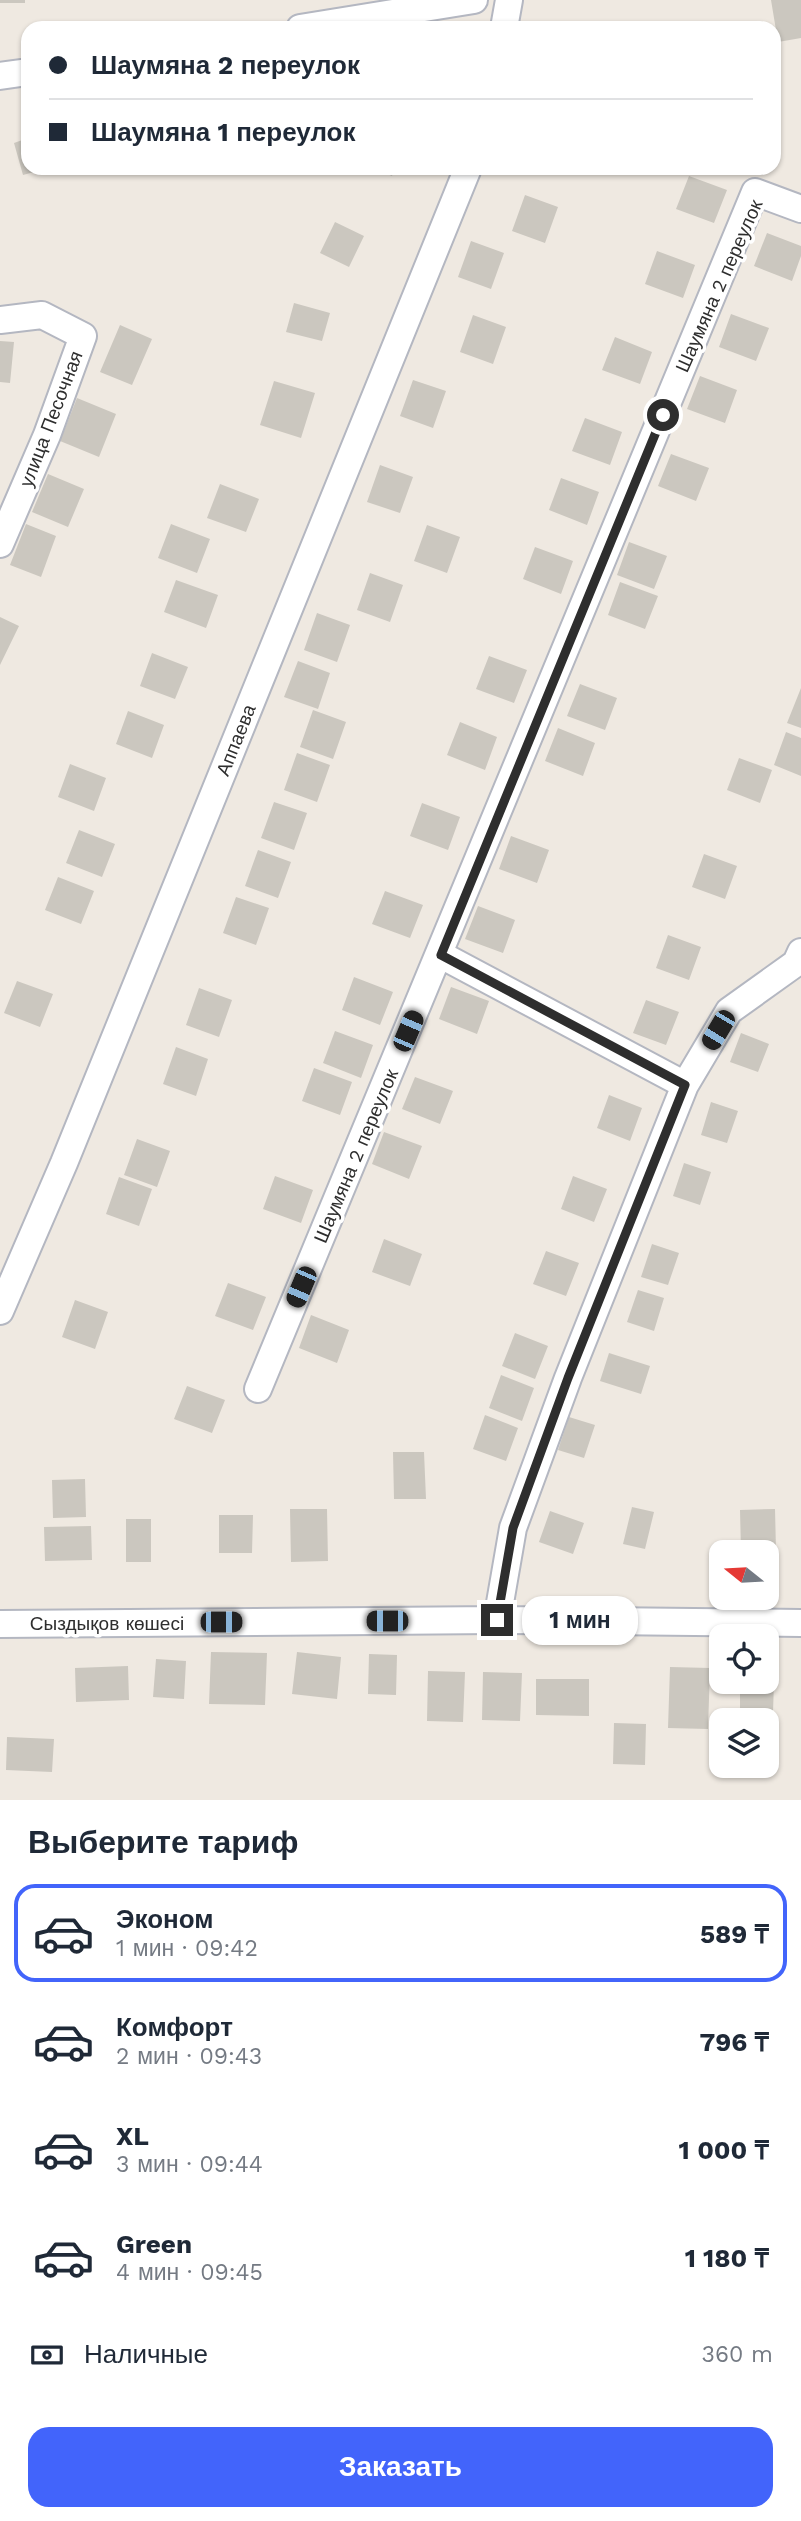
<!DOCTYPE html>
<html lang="ru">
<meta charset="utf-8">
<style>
:root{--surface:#fff;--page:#f2f2f3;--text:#1f2937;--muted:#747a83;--line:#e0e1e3;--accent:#4264fb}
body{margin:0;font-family:"Work Sans",sans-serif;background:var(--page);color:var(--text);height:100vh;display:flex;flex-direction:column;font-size:26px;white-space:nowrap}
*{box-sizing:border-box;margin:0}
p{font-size:23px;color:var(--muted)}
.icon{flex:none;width:38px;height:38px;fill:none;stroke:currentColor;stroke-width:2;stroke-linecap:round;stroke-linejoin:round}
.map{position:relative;height:1800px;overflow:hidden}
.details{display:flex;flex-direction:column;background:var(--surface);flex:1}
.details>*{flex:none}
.hud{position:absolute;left:21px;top:21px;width:760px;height:154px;border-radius:21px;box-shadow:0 2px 5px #0004;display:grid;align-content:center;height:154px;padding:0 28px;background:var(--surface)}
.needle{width:46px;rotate:288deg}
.tools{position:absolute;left:709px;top:1540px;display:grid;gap:14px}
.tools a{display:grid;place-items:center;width:70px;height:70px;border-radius:14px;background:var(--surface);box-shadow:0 2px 5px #0004;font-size:35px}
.end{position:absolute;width:32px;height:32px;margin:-16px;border:9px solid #2e2e2e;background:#fff;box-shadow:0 0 0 4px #fff}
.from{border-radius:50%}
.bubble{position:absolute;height:49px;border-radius:21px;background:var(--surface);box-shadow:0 2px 5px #0004;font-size:23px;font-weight:700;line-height:49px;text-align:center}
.car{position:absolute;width:21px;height:42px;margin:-21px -10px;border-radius:9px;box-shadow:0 0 5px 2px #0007;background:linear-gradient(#222 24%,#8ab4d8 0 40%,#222 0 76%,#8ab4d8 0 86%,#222 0)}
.hud b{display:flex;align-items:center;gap:24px;height:66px;font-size:26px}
.hud b+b{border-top:2px solid var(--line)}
.hud i{width:18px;height:18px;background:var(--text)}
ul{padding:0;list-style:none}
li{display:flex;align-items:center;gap:21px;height:98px;margin:0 14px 10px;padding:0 14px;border:4px solid transparent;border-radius:21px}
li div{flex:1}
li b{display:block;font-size:26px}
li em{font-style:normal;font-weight:700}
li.current{border-color:var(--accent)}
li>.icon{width:63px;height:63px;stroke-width:1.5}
h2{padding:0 28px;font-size:32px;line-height:84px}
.pay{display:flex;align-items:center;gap:18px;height:77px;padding:0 28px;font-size:26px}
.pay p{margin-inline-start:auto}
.cta{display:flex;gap:14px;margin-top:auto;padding:14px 28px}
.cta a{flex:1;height:80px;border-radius:21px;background:var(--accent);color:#fff;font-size:28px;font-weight:700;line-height:80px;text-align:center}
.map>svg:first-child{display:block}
.building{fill:#cbc7bf}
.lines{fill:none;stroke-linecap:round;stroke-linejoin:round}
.minor-casing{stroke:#b4b7c1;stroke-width:30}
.minor{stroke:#fff;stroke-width:26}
.route{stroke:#2e2e2e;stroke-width:9}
.labels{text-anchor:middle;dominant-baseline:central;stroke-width:7;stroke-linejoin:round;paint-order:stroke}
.street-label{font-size:19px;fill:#2e2e2e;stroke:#fff}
</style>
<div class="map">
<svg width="801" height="1800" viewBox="0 0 801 1800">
<rect width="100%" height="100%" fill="#efe9e1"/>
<path class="building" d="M0 0H25V3H0Z
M771 0H801V38L778 42Z
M28 138V168L45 169 23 175 14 143Z
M372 168H395L392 176Z
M689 176 727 190 714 223 676 209Z
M525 195 558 207 545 243 512 231Z
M335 222 364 236 349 267 320 253Z
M767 233 801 246V256L792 281 754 266Z
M471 241 504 253 491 289 458 277Z
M657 251 695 265 683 298 645 284Z
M294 303 330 313 322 341 286 332Z
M731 314 769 328 756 361 719 347Z
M473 315 506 327 493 364 460 352Z
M120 325 152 339 132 385 100 372Z
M615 337 652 352 640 384 602 370Z
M0 341 14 342 10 383 0 382Z
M700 376 737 390 725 423 687 409Z
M413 380 446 391 433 428 400 416Z
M274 381 315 393 301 438 260 425Z
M77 398 116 414 99 457 60 441Z
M585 418 622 432 610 465 572 451Z
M671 454 709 468 696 501 658 486Z
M380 465 413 477 400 513 367 502Z
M48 474 84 489 68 527 32 512Z
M561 478 599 492 587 525 549 510Z
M220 484 259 499 246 532 207 518Z
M26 524 56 536 41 577 10 565Z
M171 524 210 539 197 573 158 558Z
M427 525 460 537 447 573 414 561Z
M629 542 667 556 654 589 617 575Z
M535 547 573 561 561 594 523 579Z
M370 573 403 585 390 622 357 610Z
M176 580 218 595 206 628 164 612Z
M620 582 658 596 645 629 608 615Z
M317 613 350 625 337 662 304 650Z
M0 617 19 626 0 665Z
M152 653 188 667 175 699 140 686Z
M489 656 527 670 514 703 476 689Z
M298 661 330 673 318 709 284 697Z
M580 684 617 698 605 730 567 716Z
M801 688V728L787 723Z
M313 710 346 722 333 759 300 747Z
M128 711 164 725 152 758 116 744Z
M460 722 497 737 485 770 447 755Z
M558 728 595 743 583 776 545 761Z
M786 732 801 738V776L774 765Z
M297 753 330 765 317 802 284 790Z
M739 758 772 770 760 803 727 790Z
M70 764 106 778 94 811 58 797Z
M274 802 307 813 294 850 261 838Z
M422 803 460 817 448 850 410 836Z
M79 830 115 844 102 877 66 863Z
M511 836 549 850 537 883 499 869Z
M258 850 291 862 278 898 245 886Z
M704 854 737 866 725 899 692 887Z
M58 877 94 891 81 924 45 910Z
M385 891 423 905 410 938 372 924Z
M236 897 269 908 256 945 223 933Z
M478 906 515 920 503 953 465 939Z
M668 935 701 947 689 980 656 968Z
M354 977 393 992 380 1025 342 1010Z
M17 981 53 994 40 1027 4 1013Z
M451 987 489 1001 477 1034 439 1019Z
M199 988 232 1000 219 1037 186 1025Z
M646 1000 679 1012 666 1045 633 1033Z
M335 1031 373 1045 361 1078 323 1063Z
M741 1033 769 1044 758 1072 730 1062Z
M176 1047 208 1059 196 1096 163 1084Z
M314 1068 352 1082 340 1115 302 1101Z
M415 1077 453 1091 440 1124 402 1109Z
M609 1095 642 1108 630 1141 597 1128Z
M711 1102 738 1111 727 1143 701 1135Z
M384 1132 422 1146 409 1179 372 1164Z
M137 1139 170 1151 157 1187 124 1175Z
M684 1163 711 1172 700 1205 673 1196Z
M275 1176 313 1190 301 1223 263 1209Z
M573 1176 607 1189 594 1222 561 1209Z
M119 1177 152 1189 139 1226 106 1214Z
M384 1239 422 1254 410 1286 372 1272Z
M652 1244 679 1253 668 1285 641 1277Z
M546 1251 579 1263 566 1296 533 1284Z
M228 1283 266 1297 253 1330 215 1316Z
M638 1290 664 1298 654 1331 627 1322Z
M75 1300 108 1312 95 1349 62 1337Z
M311 1315 349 1330 337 1363 299 1348Z
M515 1333 548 1346 535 1379 502 1366Z
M609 1353 650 1366 641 1394 600 1381Z
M501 1375 534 1388 522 1421 489 1408Z
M187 1386 225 1400 212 1433 174 1419Z
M485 1415 518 1428 506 1461 473 1449Z
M569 1417 595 1425 584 1458 558 1450Z
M393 1452H424L426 1499H394Z
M85 1479 86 1517 53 1518 52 1480Z
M632 1507 654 1512 645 1549 623 1544Z
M290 1509H327L328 1561 291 1562Z
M775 1509 776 1550 741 1551 740 1510Z
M550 1511 584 1523 573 1554 539 1542Z
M219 1515H253L252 1553H219Z
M126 1519H151V1562H126Z
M91 1526 92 1560 45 1561 44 1527Z
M211 1652 267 1653 265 1705 209 1704Z
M297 1652 341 1657 337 1699 292 1694Z
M369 1654 397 1655 396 1695 368 1694Z
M156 1659 186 1661 184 1699 153 1697Z
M128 1666 129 1700 76 1702 75 1668Z
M670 1667 710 1668 708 1729 668 1728Z
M428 1671 465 1672 463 1722 427 1721Z
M483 1672 522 1673 520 1721 482 1720Z
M536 1679H589V1716L536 1715Z
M740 1682H774L773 1712H740Z
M614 1723 646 1724 645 1765 613 1764Z
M7 1737 54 1739 52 1772 6 1770Z"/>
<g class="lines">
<g class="minor-casing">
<path id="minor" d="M300 28 474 0
M504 28 509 0
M0 76 28 72
M0 320 42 315 83 336 47 435 0 544
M441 955 685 1085
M0 1311 64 1163 468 168
M258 1389 755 192 801 209
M497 1620 513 1528 568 1378 685 1085 729 1011 796 963 801 952
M0 1624 497 1620 801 1623"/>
</g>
<use href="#minor" class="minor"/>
</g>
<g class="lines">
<path class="route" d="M497 1620 513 1528 568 1378 685 1085 441 955 663 415"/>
</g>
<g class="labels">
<g class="street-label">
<text transform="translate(719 286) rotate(-66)">Шаумяна 2 переулок</text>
<text transform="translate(51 419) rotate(-69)">улица Песочная</text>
<text transform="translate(236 740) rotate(-68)">Аппаева</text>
<text transform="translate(356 1156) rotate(-67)">Шаумяна 2 переулок</text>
<text x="107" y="1623">Сыздықов көшесі</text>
</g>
</g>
</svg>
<div class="tools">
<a><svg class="needle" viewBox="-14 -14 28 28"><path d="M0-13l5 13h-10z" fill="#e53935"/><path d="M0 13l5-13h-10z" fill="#747a83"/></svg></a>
<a><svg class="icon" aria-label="locate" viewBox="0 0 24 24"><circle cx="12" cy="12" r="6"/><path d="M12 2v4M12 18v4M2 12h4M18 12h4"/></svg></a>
<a><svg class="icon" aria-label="layers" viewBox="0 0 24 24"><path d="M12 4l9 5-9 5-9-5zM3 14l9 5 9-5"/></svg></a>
</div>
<i class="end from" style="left:663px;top:415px"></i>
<i class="end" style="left:497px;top:1620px"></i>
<div class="bubble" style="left:522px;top:1596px;width:116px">1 мин</div>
<i class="car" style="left:718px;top:1030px;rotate:211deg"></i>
<i class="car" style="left:408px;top:1031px;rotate:23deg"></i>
<i class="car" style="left:301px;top:1287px;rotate:203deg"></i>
<i class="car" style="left:387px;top:1621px;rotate:270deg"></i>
<i class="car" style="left:221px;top:1622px;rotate:90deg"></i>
<div class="hud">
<b><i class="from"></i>Шаумяна 2 переулок</b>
<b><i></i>Шаумяна 1 переулок</b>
</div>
</div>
<section class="details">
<h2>Выберите тариф</h2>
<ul>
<li class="current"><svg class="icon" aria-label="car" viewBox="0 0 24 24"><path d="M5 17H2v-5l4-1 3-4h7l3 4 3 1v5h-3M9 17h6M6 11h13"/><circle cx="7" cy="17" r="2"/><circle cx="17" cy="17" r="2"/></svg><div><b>Эконом</b><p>1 мин · 09:42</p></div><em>589 ₸</em></li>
<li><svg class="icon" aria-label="car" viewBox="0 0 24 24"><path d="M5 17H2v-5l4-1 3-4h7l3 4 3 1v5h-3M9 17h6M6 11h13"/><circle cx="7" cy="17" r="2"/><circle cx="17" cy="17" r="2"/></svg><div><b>Комфорт</b><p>2 мин · 09:43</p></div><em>796 ₸</em></li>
<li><svg class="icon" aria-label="car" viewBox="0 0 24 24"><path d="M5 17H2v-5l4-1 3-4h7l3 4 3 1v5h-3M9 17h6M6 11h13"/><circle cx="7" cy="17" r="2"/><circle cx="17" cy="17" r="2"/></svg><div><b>XL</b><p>3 мин · 09:44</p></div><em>1 000 ₸</em></li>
<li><svg class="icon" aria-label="car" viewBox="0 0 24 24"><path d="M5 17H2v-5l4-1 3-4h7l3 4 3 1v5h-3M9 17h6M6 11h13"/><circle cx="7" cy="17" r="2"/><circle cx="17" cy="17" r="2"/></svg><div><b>Green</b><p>4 мин · 09:45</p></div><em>1 180 ₸</em></li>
</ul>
<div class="pay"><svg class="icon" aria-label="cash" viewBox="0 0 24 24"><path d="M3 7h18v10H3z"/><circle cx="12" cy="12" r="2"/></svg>Наличные<p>360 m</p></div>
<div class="cta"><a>Заказать</a></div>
</section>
